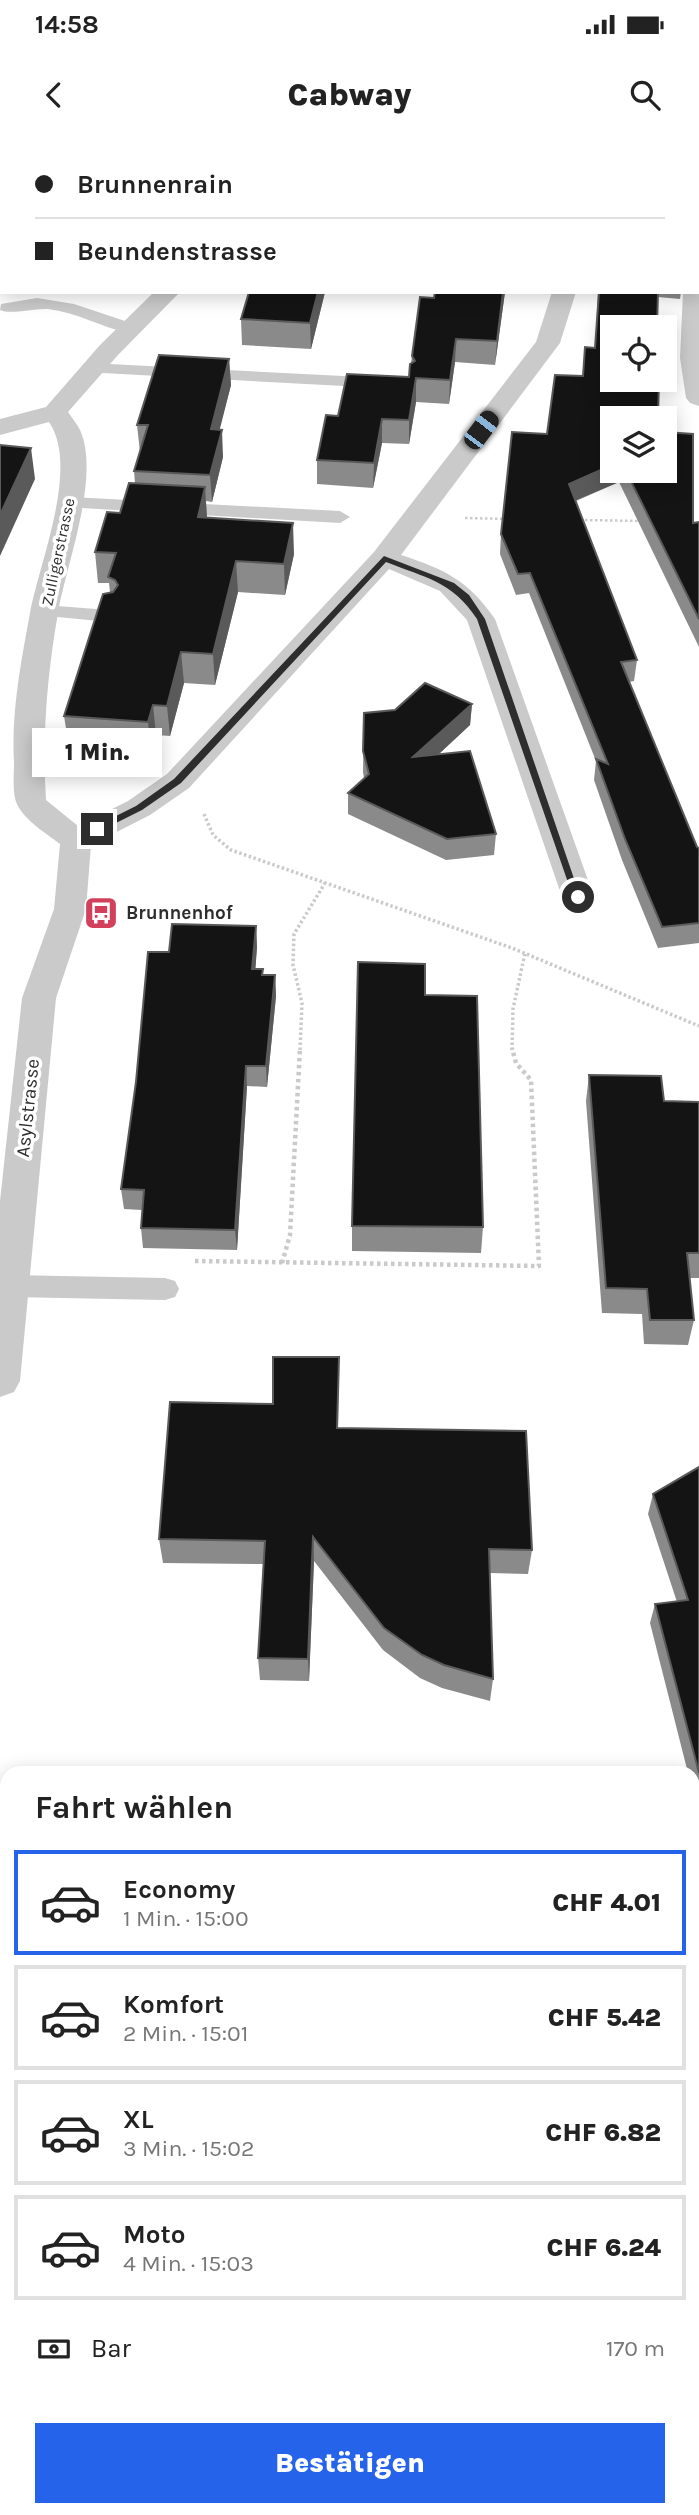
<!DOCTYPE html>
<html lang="de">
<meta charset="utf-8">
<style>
:root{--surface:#fff;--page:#f6f6f6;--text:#222;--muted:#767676;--line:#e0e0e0;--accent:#2563eb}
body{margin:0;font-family:Karla,sans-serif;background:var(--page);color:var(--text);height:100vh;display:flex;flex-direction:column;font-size:26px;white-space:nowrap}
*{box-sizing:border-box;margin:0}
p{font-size:23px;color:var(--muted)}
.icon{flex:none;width:38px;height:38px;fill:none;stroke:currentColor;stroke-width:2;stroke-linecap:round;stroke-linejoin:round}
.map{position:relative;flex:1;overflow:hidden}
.sheet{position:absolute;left:0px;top:1626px;width:700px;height:751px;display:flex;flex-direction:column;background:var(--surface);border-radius:21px 21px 0 0;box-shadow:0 4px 18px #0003}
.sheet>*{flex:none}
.banner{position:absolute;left:0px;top:0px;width:700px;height:154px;box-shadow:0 4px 18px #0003;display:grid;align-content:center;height:154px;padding:0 35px;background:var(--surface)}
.tools{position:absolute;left:600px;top:175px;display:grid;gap:14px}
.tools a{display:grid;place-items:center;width:77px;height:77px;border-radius:0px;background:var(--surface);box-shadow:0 4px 18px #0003;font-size:35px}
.end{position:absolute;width:32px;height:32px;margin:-16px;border:9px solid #2d2d2d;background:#fff;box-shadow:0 0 0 4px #fff}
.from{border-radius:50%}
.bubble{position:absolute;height:49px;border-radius:0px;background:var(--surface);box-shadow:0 4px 18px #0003;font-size:23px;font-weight:800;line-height:49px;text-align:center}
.car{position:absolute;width:21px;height:42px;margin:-21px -10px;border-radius:9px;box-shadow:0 0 5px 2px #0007;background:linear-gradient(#222 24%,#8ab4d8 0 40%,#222 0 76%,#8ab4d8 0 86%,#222 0)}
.banner b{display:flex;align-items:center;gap:24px;height:66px;font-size:26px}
.banner b+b{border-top:2px solid var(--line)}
.banner i{width:18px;height:18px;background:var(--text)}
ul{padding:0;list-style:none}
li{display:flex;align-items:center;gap:21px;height:105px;margin:0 14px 10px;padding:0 21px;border:4px solid var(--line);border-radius:0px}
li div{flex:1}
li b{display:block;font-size:26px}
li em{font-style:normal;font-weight:800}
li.on{border-color:var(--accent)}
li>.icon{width:63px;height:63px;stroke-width:1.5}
h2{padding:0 35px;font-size:32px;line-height:84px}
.pay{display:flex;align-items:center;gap:18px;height:77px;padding:0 35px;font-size:26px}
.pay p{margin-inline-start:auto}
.button{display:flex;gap:14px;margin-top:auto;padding:14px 35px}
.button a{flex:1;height:80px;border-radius:0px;background:var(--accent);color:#fff;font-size:28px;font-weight:800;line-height:80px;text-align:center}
.status{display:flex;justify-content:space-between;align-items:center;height:49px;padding:0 35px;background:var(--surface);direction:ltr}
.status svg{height:19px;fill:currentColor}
header{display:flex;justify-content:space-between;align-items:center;height:91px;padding:0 35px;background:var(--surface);font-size:32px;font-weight:800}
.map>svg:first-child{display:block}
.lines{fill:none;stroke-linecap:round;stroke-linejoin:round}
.path-far2{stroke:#cacaca;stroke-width:2.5;stroke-dasharray:2.5 2.5;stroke-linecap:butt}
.path-far1{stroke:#cacaca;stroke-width:3.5;stroke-dasharray:2.5 2.5;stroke-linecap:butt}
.path{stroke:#cacaca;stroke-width:4.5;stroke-dasharray:3.5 3.5;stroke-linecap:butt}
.lane{fill:#cacaca;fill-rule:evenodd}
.street{fill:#cacaca;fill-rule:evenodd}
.wall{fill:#8a8a8a}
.shaded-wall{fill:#5a5a5a}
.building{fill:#141414;stroke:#5a5a5a;stroke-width:2}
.route{fill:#2d2d2d}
.labels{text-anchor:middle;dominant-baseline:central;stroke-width:7;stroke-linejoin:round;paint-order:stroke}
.far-street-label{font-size:16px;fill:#2d2d2d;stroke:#fff}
.poi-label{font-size:19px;font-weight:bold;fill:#2d2d2d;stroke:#fff;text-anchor:start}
.street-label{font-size:19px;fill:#2d2d2d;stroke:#fff}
</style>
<div class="status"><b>14:58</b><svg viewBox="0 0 49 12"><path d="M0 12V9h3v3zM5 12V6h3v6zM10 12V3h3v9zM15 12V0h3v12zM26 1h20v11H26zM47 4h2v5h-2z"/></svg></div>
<header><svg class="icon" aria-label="back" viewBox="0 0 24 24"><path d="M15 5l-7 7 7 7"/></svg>Cabway<svg class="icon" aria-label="search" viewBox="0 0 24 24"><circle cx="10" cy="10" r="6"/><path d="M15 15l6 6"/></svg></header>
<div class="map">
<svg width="699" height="2375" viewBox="0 0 699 2375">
<rect width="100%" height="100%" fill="#fff"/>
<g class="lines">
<path class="path-far2" d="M465 378 509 379
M580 380 641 381"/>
<path class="path-far1" d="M204 674 213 695 231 710 512 808 699 886
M300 910 302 863 293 825 294 794 325 743
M512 910 513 869 525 813"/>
<path class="path" d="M195 1121 539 1126 531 940 516 923 512 908
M282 1123 290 1095 300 908"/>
<path class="lane" d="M37 158 74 164 134 184 137 188 128 193C101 187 76 172 48 169 34 168 10 175 0 170L1 164Z
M90 223 382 238 391 243 382 248 84 232 81 228Z
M71 357 340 371 350 377 340 383 64 367 61 363Z
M44 465 109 470 116 472 119 476 116 480 109 482 37 475 34 471 37 467Z
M10 1135 165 1138 175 1141 179 1149 175 1157 165 1160 10 1157 0 1153V1138Z"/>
<path class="street" d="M22 0H44L21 2Z
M328 0H350L326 2Z
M699 59V78L698 79V59Z
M698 146H699V266L690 263 686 258 680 218 683 152H698Z
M154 152H180L118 215 68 272C72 278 77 284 80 290 101 336 66 425 58 473 47 536 42 596 46 660L78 686 128 661 167 634 374 412 536 202 552 152H576L560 203 401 415C444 429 468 440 495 479L594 757 589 765 578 768 567 765 562 757 467 480 440 451 389 429 189 648 150 675 91 705 86 769 56 858 20 1241 14 1252 0 1257V1061L22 858 54 769 60 704C46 693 25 681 17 664 12 653 14 634 14 622 11 573 21 522 30 473 39 423 80 327 49 282L0 295V279L46 267 100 205Z
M0 1928 7 1930V1980L0 1978Z
M699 2100V2153L693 2155V2102Z
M693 2184 699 2187V2245L693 2242Z"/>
</g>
<path class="wall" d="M249 152H325L311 209 242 205 241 179Z
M505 152 495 225 455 222 449 264 416 262 409 304 382 303 373 348 317 344V320L338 276 409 237 412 216 434 158Z
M598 152H681L680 159 658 157 612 331H665L693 383 699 382V507L619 342 576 361 637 520 634 541 629 542 697 707 699 708V803L658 808 622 720 594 640 596 621 529 453 516 455 500 414 501 394 547 294 583 236 585 207 595 208Z
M229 219 231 245 219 290 223 317 212 362 206 361 207 378 294 414 285 455 238 452 215 545 184 543 170 596 156 595 151 613 69 607 64 576 110 452 109 443H98L95 412 120 373 135 343 134 331 140 312 137 285Z
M472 564 470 585 439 614 496 694 494 715 446 720 348 674V653L364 638 363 632 364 573Z
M256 786 257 807 255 829 263 835H275L276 856 267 947 247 946 237 1110 143 1108 141 1088 142 1070 124 1069 121 1049 169 812Z
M425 855 483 1087 481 1113 352 1111V1086Z
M589 935 664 961 699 962V1138H690L694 1180 688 1205 644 1204 642 1174 602 1173 586 961Z
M339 1217 338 1288 532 1410 528 1434 489 1433 493 1539 490 1561 442 1548 420 1538 383 1510 314 1421 309 1541 260 1540 258 1518 263 1424 163 1423 159 1399 273 1264Z
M699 1327V1667H697L693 1651V1633H688L650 1483 655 1464 677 1462 648 1374 653 1354Z"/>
<path class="shaded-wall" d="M268 0H295L293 2H266Z
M318 152H325L311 209 310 183Z
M503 152H505L495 225 497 201Z
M456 199 455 222 449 264 450 240Z
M229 219 231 245 213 316 211 289Z
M416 238V262L409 304V280Z
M382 279V303L373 348 374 323Z
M222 290 223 317 212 362 210 335Z
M31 308 35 339 0 416V375Z
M612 325V331H620L619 342 567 364 569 344Z
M205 347 207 378 198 377Z
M293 383 294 414 285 455 284 424Z
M236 421 238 452 215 545 213 514Z
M181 512 184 543 170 596 167 566Z
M472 564 470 585 413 638V617Z
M153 565 156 595 151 613 148 582Z
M256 786 257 807 254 850 252 829Z
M275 835 276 856 267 947 266 926Z
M246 926 247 946 237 1110 235 1090Z
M313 1397 314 1421 309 1541 308 1519Z"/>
<path class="building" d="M77 0H268L266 2H76Z
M442 0H505L504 2H442Z
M608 0H646V2H608Z
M698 79H699L698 129Z
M249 152H318L310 183 241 179Z
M435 152H503L497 201 456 199 450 240 416 238 409 280 382 279 374 323 317 320 326 275 338 276 347 234 409 237 410 224 415 221 412 216 420 157 434 158Z
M599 152H658L657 187H612V240H659L658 278H612V325L569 344 637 520 621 522 697 707 699 708V783L662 787 625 699 596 619 608 624 530 433 518 434 501 394 512 292 547 294 555 235 583 236 585 207 595 208Z
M159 215 229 219 211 289 222 290 210 335 134 331 148 285H137Z
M665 292 693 294V383L699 382V479L626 331H665Z
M0 305 31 308 0 375Z
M129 343 205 347 198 377 293 383 284 424 236 421 213 514 181 512 167 566 153 565 148 582 64 576 103 454 113 452 118 445 115 440 108 437 116 413 95 412 107 372 120 373Z
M425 543 472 564 413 617 470 611 496 694 447 699 348 653 369 634 363 611 364 573 395 570Z
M172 784 256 786 252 829H263L262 835H275L266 926H246L235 1090 141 1088 144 1050 121 1049 136 942 148 812H169Z
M358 822 425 824V855L477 856 483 1087 352 1086Z
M589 935 661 936 664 961 699 962V1113H687L694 1180H650L647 1149 606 1148Z
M273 1217H339L337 1288 526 1291 532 1410 489 1409 493 1539 444 1525 422 1515 384 1488 313 1397 308 1519 258 1518 265 1401 159 1399 170 1262 273 1264Z
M699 1327V1633L655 1464 688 1460 653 1354Z"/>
<path class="route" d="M384 416 454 443 469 455 485 479 581 759 573 757 477 479C452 441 426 438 386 422L181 643 142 670 100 691H94V687L136 666 174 639Z"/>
<defs>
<g id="bus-square" transform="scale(1.75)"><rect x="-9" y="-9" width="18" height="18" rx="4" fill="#d2405c" stroke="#fff"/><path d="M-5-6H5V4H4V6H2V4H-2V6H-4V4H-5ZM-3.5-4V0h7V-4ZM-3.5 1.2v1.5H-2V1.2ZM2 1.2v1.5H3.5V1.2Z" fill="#fff"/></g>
</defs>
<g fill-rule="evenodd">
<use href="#bus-square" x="101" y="773"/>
</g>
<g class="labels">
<g class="far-street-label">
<text transform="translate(58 412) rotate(-78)">Zulligerstrasse</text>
</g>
<g class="poi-label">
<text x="126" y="773">Brunnenhof</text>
</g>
<g class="street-label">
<text transform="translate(28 968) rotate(-84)">Asylstrasse</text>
</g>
</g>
</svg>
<div class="tools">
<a><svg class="icon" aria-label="locate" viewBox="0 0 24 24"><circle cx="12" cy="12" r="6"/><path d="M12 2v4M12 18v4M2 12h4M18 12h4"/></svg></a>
<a><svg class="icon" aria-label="layers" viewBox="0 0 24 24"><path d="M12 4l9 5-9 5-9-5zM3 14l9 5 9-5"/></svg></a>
</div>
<i class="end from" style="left:578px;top:757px"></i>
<i class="end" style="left:97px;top:689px"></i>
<div class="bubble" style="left:32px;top:588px;width:130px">1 Min.</div>
<i class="car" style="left:481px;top:290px;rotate:37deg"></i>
<div class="banner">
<b><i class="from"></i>Brunnenrain</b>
<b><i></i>Beundenstrasse</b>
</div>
<section class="sheet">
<h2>Fahrt wählen</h2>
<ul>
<li class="on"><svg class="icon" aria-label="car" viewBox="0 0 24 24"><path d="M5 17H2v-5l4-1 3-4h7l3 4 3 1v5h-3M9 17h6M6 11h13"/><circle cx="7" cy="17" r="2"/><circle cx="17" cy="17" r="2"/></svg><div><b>Economy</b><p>1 Min. · 15:00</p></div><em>CHF 4.01</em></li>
<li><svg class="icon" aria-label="car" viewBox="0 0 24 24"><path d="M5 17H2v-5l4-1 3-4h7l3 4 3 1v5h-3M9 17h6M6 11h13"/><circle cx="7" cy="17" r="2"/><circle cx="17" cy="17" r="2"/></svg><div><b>Komfort</b><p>2 Min. · 15:01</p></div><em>CHF 5.42</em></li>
<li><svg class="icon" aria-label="car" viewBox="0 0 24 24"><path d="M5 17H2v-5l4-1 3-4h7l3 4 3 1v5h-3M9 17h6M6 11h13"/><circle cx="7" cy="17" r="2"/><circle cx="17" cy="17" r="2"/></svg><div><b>XL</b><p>3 Min. · 15:02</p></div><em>CHF 6.82</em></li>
<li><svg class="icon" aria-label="car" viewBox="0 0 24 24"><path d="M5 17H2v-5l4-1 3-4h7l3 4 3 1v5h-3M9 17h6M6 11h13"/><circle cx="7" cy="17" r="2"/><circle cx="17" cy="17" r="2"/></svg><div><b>Moto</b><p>4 Min. · 15:03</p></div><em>CHF 6.24</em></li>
</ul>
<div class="pay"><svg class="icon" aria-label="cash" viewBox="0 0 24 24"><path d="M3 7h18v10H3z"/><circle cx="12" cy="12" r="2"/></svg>Bar<p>170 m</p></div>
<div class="button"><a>Bestätigen</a></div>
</section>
</div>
